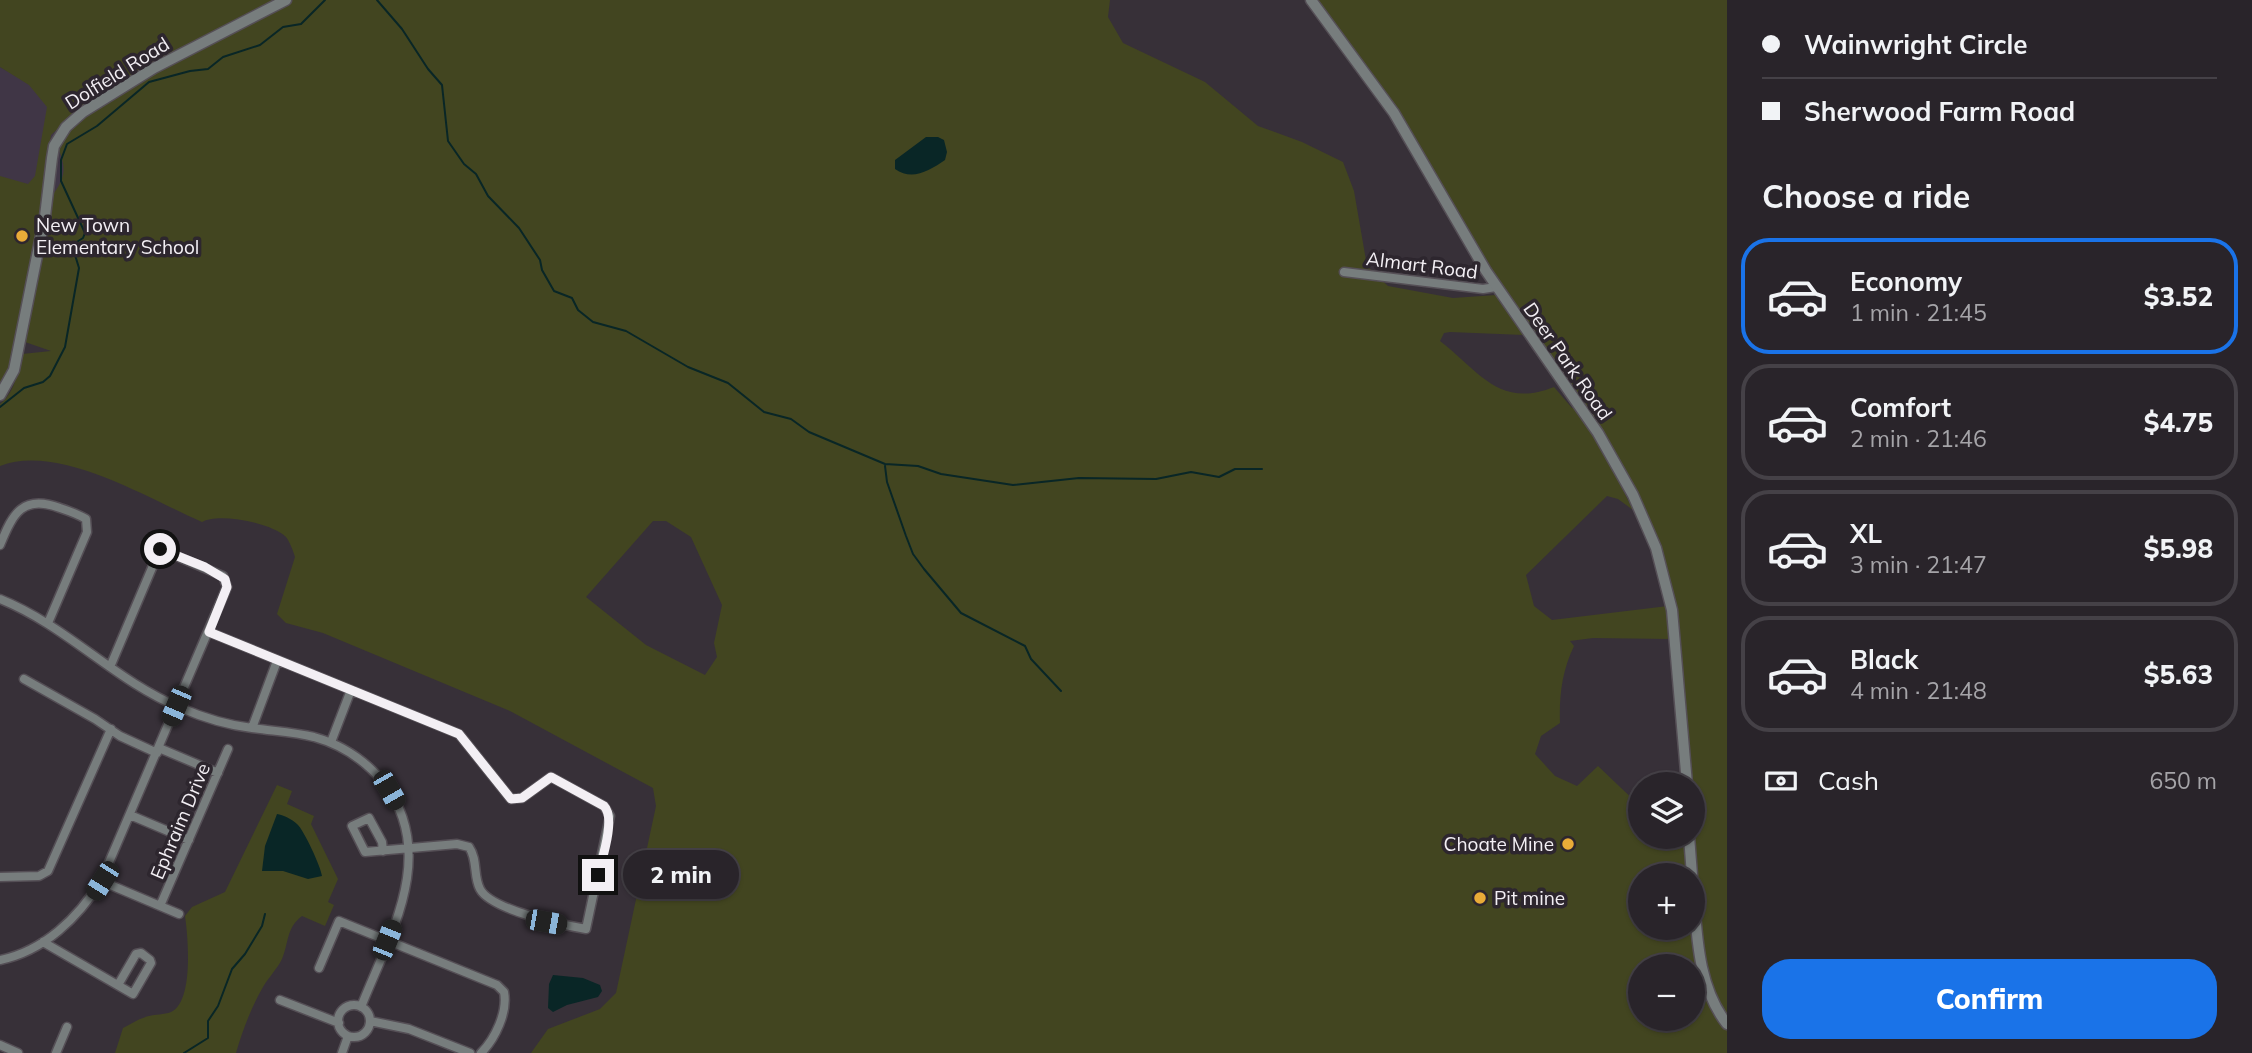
<!DOCTYPE html>
<meta charset="utf-8">
<style>
:root{--surface:#29242a;--page:#353036;--text:#f1f3f6;--muted:#a5a4a8;--line:#454147;--accent:#1a73e8}
body{margin:0;font-family:Mulish,sans-serif;background:var(--page);color:var(--text);height:100vh;display:flex;flex-direction:column;font-size:26px;white-space:nowrap}
*{box-sizing:border-box;margin:0}
p{font-size:23px;color:var(--muted)}
.icon{flex:none;width:38px;height:38px;fill:none;stroke:currentColor;stroke-width:2;stroke-linecap:round;stroke-linejoin:round}
.map{position:relative;flex:1;overflow:hidden}
.panel{display:flex;flex-direction:column;background:var(--surface);width:525px}
.panel>*{flex:none}
.top-card{display:grid;align-content:center;height:154px;padding:0 35px;background:var(--surface)}
.buttons{position:absolute;left:1628px;top:772px;display:grid;gap:14px}
.buttons a{display:grid;place-items:center;width:77px;height:77px;border-radius:50%;background:var(--surface);box-shadow:0 2px 5px #0004,0 0 0 2px var(--line);font-size:35px}
.end{position:absolute;width:32px;height:32px;margin:-16px;border:9px solid #f3eff4;background:#111;box-shadow:0 0 0 4px #111}
.from{border-radius:50%}
.bubble{position:absolute;height:49px;border-radius:24px;background:var(--surface);box-shadow:0 2px 5px #0004,0 0 0 2px var(--line);font-size:23px;font-weight:800;line-height:49px;text-align:center}
.car{position:absolute;width:21px;height:42px;margin:-21px -10px;border-radius:9px;box-shadow:0 0 5px 2px #0007;background:linear-gradient(#222 24%,#8ab4d8 0 40%,#222 0 76%,#8ab4d8 0 86%,#222 0)}
.top-card b{display:flex;align-items:center;gap:24px;height:66px;font-size:26px}
.top-card b+b{border-top:2px solid var(--line)}
.top-card i{width:18px;height:18px;background:var(--text)}
ul{padding:0;list-style:none}
li{display:flex;align-items:center;gap:21px;height:116px;margin:0 14px 10px;padding:0 21px;border:4px solid var(--line);border-radius:28px}
li div{flex:1}
li b{display:block;font-size:26px}
li em{font-style:normal;font-weight:800}
li.active{border-color:var(--accent)}
li>.icon{width:63px;height:63px;stroke-width:1.5}
h2{padding:0 35px;font-size:32px;line-height:84px}
.pay{display:flex;align-items:center;gap:18px;height:77px;padding:0 35px;font-size:26px}
.pay p{margin-inline-start:auto}
.primary-button{display:flex;gap:14px;margin-top:auto;padding:14px 35px}
.primary-button a{flex:1;height:80px;border-radius:28px;background:var(--accent);color:#fff;font-size:28px;font-weight:800;line-height:80px;text-align:center}
main{display:flex;flex:1;min-height:0}
.map>svg:first-child{display:block}
.education{fill:#403646}
.green{fill:#424520;fill-rule:evenodd}
.water{fill:#092626}
.lines{fill:none;stroke-linecap:round;stroke-linejoin:round}
.stream{stroke:#092626;stroke-width:2}
.minor-casing{stroke:#554f56;stroke-width:11}
.tertiary-casing{stroke:#554f56;stroke-width:13}
.minor{stroke:#777d7d;stroke-width:8}
.tertiary{stroke:#777d7d;stroke-width:10}
.route{stroke:#f3eff4;stroke-width:9}
.poi-dot{fill:#e9ab38;stroke:#2d262e;stroke-width:2.5}
.labels{text-anchor:middle;dominant-baseline:central;stroke-width:7;stroke-linejoin:round;paint-order:stroke}
.street-label{font-size:19px;fill:#f3eff4;stroke:#2d262e}
.poi-label{font-size:19px;fill:#f3eff4;stroke:#2d262e;text-anchor:start}
</style>
<main>
<div class="map">
<svg width="1727" height="1053" viewBox="0 0 1727 1053">
<rect width="100%" height="100%" fill="#373038"/>
<path class="education" d="M0 67 107 129 62 200 25 272 12 352 0 385Z"/>
<path class="green" d="M0 0H1110L1108 17 1123 43 1205 82 1258 126 1302 142 1343 162 1354 191 1367 266 1388 286 1453 298 1496 295 1500 303 1510 304 1422 154 1315 0H1727V1053H531L548 1029 600 1009 616 993 656 806 653 788 510 711 323 633 286 623 277 614 295 557C293 551 290 542 286 537 272 523 218 512 202 522 147 498 58 443 0 466V404C15 392 18 372 22 354L51 351 25 342 54 193C66 176 66 167 58 148L71 128 86 117 76 112 51 135 40 215 11 363 0 384V176L28 184 35 176 47 107 29 85 0 67ZM1450 332 1524 335 1576 408H1572L1554 387C1499 409 1479 371 1440 341L1444 333ZM1622 482 1656 555 1668 606 1552 620 1534 606 1526 575 1607 496 1618 499 1633 510 1620 484ZM653 521H666L691 537 722 605 714 643 717 657 705 675 646 645 586 597ZM1593 638 1671 639 1683 772 1668 784H1692V836H1640V806L1598 766 1577 786 1555 776 1535 754 1541 736 1560 723C1559 696 1562 671 1574 646L1570 641ZM1640 875H1692V928H1640ZM1640 966H1692V1018H1640Z
M277 785 292 791 287 804 314 816 311 824 338 879 328 902 334 905 325 926 302 916C286 928 289 943 282 959 277 969 269 977 263 987 251 1008 243 1029 236 1053H115L123 1028C131 1024 140 1018 149 1016 155 1014 164 1015 171 1012 194 1002 188 936 185 916L192 907 225 892Z"/>
<path class="water" d="M926 137H938L944 140 947 152 945 160C929 171 912 181 895 169V160Z
M277 814C283 815 292 819 297 824 304 830 321 867 322 876L308 879 283 871H262L265 846Z
M553 975 583 978 600 985 602 991 598 997 567 1005 553 1012 548 1008 549 984Z"/>
<g class="lines">
<path class="stream" d="M377 0 402 29 428 69 442 85 448 141 464 164 476 174 488 196 519 228 540 260 542 270 554 291 572 298 578 310 593 322 626 331 688 367 728 383 764 412 791 419 809 432 885 464 918 466 941 474 1013 485 1079 478 1156 479 1191 472 1219 477 1235 469H1262
M0 407 24 388 43 382 50 376 65 347 79 268 72 245 83 238 85 233 61 181V160L67 144 97 126 149 82 190 71 208 69 223 57 260 45 283 27 301 24 325 0
M885 466 887 482 906 536 913 554 924 569 961 613 1025 646 1031 659 1061 691
M184 1053 208 1038V1021L218 1006 232 969 245 954 262 926 265 914"/>
<g class="minor-casing">
<path id="minor" d="M1344 272 1483 289 1496 287
M0 545C13 513 23 494 60 508 69 511 78 514 86 519L87 532 48 623
M0 599C67 626 115 681 181 708 204 718 227 725 252 728 272 731 294 732 314 737 343 745 366 761 384 783 439 855 389 936 361 1007
M209 632 459 734 511 799 522 798 551 777 604 806 610 816 586 929C563 925 491 910 480 889 473 876 478 860 469 847L457 844 365 852 352 826 369 818 382 842 383 851
M24 679 95 719 120 736 157 753
M252 728 277 661
M331 742 351 690
M159 748 218 773
M130 815 189 840
M0 877 39 876 48 871 111 729
M101 881 179 914
M160 906 228 749
M43 942 133 994 151 963 150 960 141 953 136 954 118 985
M0 960C44 951 78 918 101 881L227 587 223 576 160 549 110 667
M319 968 339 921 497 985 504 992C508 1012 495 1039 481 1053
M280 1000 339 1023
M338 1021a16 16 0 1 1 32 0a16 16 0 1 1-32 0Z
M370 1021 409 1029 470 1053
M0 1045 18 1053
M56 1053 67 1027
M342 1053 348 1036"/>
</g>
<g class="tertiary-casing">
<path id="tertiary" d="M1311 0 1394 113 1486 271 1598 433 1633 495 1656 548 1672 610 1687 784
M0 395 14 370 45 216 52 158 54 146 66 127 83 112 154 68 286 0
M1689 836 1692 875
M1692 877C1697 926 1695 983 1727 1024"/>
</g>
<use href="#minor" class="minor"/>
<use href="#tertiary" class="tertiary"/>
</g>
<g class="lines">
<path class="route" d="M160 549 205 567 225 579 227 587 209 632 459 734 511 799 522 798 551 777 604 806C616 818 602 859 598 875"/>
</g>
<g class="poi-dot">
<circle cx="22" cy="236" r="7"/>
<circle cx="1568" cy="844" r="7"/>
<circle cx="1480" cy="898" r="7"/>
</g>
<g class="labels">
<g class="street-label">
<text transform="translate(117 73) rotate(-32)">Dolfield Road</text>
<text transform="translate(1422 265) rotate(7)">Almart Road</text>
<text transform="translate(1568 361) rotate(55)">Deer Park Road</text>
<text transform="translate(180 821) rotate(-67)">Ephraim Drive</text>
</g>
<g class="poi-label">
<text x="36" y="225">New Town<tspan x="36" dy="22">Elementary School</tspan></text>
<text x="1554" y="844" text-anchor="end">Choate Mine</text>
<text x="1494" y="898">Pit mine</text>
</g>
</g>
</svg>
<div class="buttons">
<a><svg class="icon" aria-label="layers" viewBox="0 0 24 24"><path d="M12 4l9 5-9 5-9-5zM3 14l9 5 9-5"/></svg></a>
<a>+</a>
<a>−</a>
</div>
<i class="end from" style="left:160px;top:549px"></i>
<i class="end" style="left:598px;top:875px"></i>
<div class="bubble" style="left:623px;top:850px;width:116px">2 min</div>
<i class="car" style="left:176px;top:706px;rotate:203deg"></i>
<i class="car" style="left:389px;top:790px;rotate:150deg"></i>
<i class="car" style="left:102px;top:881px;rotate:212deg"></i>
<i class="car" style="left:546px;top:922px;rotate:100deg"></i>
<i class="car" style="left:387px;top:940px;rotate:22deg"></i>
</div>
<section class="panel">
<div class="top-card">
<b><i class="from"></i>Wainwright Circle</b>
<b><i></i>Sherwood Farm Road</b>
</div>
<h2>Choose a ride</h2>
<ul>
<li class="active"><svg class="icon" aria-label="car" viewBox="0 0 24 24"><path d="M5 17H2v-5l4-1 3-4h7l3 4 3 1v5h-3M9 17h6M6 11h13"/><circle cx="7" cy="17" r="2"/><circle cx="17" cy="17" r="2"/></svg><div><b>Economy</b><p>1 min · 21:45</p></div><em>$3.52</em></li>
<li><svg class="icon" aria-label="car" viewBox="0 0 24 24"><path d="M5 17H2v-5l4-1 3-4h7l3 4 3 1v5h-3M9 17h6M6 11h13"/><circle cx="7" cy="17" r="2"/><circle cx="17" cy="17" r="2"/></svg><div><b>Comfort</b><p>2 min · 21:46</p></div><em>$4.75</em></li>
<li><svg class="icon" aria-label="car" viewBox="0 0 24 24"><path d="M5 17H2v-5l4-1 3-4h7l3 4 3 1v5h-3M9 17h6M6 11h13"/><circle cx="7" cy="17" r="2"/><circle cx="17" cy="17" r="2"/></svg><div><b>XL</b><p>3 min · 21:47</p></div><em>$5.98</em></li>
<li><svg class="icon" aria-label="car" viewBox="0 0 24 24"><path d="M5 17H2v-5l4-1 3-4h7l3 4 3 1v5h-3M9 17h6M6 11h13"/><circle cx="7" cy="17" r="2"/><circle cx="17" cy="17" r="2"/></svg><div><b>Black</b><p>4 min · 21:48</p></div><em>$5.63</em></li>
</ul>
<div class="pay"><svg class="icon" aria-label="cash" viewBox="0 0 24 24"><path d="M3 7h18v10H3z"/><circle cx="12" cy="12" r="2"/></svg>Cash<p>650 m</p></div>
<div class="primary-button"><a>Confirm</a></div>
</section>
</main>
